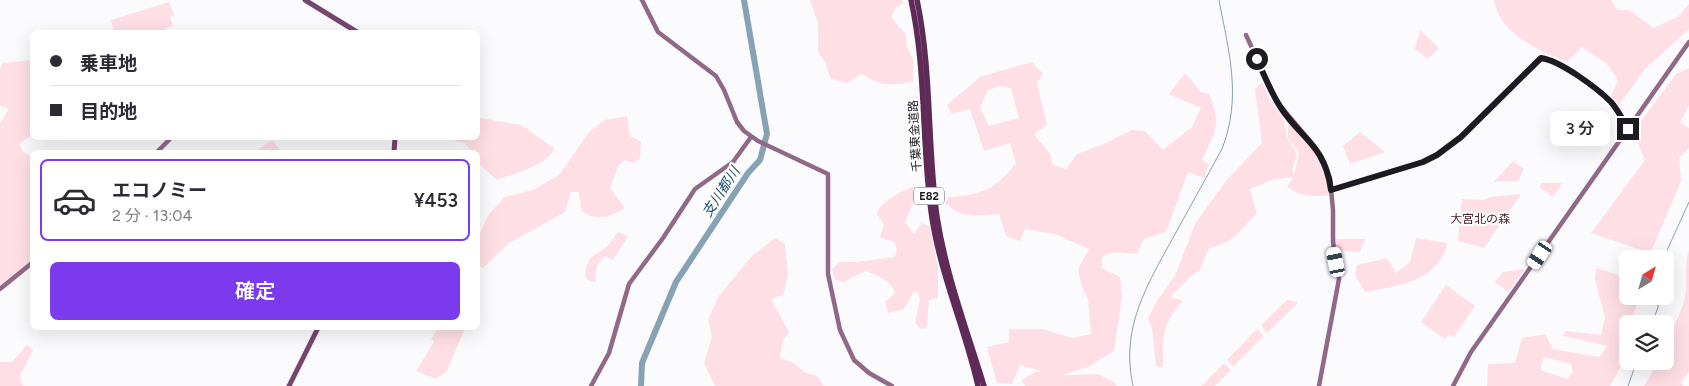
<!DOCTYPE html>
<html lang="ja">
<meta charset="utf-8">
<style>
:root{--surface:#fff;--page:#f2f2f3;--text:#2b2b33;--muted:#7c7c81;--line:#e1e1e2;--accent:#7c3aed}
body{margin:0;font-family:Figtree,"Noto Sans JP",sans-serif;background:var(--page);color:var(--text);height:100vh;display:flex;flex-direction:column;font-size:19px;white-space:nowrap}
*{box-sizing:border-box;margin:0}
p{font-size:16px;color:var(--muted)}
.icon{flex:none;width:28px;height:28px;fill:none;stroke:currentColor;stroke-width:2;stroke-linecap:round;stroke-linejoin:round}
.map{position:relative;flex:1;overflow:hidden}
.sheet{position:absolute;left:30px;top:150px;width:450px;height:180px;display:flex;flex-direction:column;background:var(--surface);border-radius:8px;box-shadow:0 5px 20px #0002}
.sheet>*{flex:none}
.hud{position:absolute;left:30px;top:30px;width:450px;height:110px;border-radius:8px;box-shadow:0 5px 20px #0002;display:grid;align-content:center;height:110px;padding:0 20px;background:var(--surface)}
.needle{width:32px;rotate:37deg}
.tools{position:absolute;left:1619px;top:250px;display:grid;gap:10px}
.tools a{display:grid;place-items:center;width:55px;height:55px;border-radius:8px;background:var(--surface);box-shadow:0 5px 20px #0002;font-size:25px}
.end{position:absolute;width:22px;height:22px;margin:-11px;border:6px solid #1d1b21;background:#fff;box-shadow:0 0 0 2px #fff}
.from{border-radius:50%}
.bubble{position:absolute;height:35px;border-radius:8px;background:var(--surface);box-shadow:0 5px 20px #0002;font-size:16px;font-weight:600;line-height:35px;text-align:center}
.car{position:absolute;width:15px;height:30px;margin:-15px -8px;border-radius:6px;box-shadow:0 0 4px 1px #0007;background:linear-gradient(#fff 24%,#345 0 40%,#fff 0 76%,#345 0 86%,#fff 0)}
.hud b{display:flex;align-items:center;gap:18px;height:48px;font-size:19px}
.hud b+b{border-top:1px solid var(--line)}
.hud i{width:12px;height:12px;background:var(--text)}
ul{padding:9px 0 0;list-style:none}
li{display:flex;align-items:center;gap:15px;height:82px;margin:0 10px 8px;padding:0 10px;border:2px solid transparent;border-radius:8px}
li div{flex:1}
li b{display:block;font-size:19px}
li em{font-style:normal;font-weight:600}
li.current{border-color:var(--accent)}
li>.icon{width:45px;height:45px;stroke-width:1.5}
.primary-button{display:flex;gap:10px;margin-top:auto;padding:10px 20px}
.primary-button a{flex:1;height:58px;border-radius:8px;background:var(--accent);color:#fff;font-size:20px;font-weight:600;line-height:58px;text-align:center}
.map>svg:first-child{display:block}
.green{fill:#fedfe5;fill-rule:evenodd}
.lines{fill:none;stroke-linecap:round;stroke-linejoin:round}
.stream{stroke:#86a2b4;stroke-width:1}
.river{stroke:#86a2b4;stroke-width:6}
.secondary{stroke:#906989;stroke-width:4.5}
.primary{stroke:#76476e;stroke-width:5}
.highway{stroke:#5f2958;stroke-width:5.5}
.route{stroke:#1d1b21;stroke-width:6}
.labels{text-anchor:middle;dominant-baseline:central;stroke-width:4;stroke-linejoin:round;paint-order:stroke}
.shield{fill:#fff;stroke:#615f64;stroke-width:1}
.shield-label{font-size:11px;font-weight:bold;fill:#1d1b21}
.street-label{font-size:12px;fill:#1d1b21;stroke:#fff}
.park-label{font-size:12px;fill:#491c28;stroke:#fff}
.water-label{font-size:14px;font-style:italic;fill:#1b4f6a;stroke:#fff}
</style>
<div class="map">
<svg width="1689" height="386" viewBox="0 0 1689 386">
<rect width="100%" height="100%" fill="#fbfafd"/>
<path class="green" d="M810 0H902L903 3 896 8 891 17 906 35 907 48 913 59V82C891 85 882 87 862 74L847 83 831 79 825 62 818 52V23Z
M1494 0H1611L1617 10H1630L1653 28 1678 17 1689 4V29L1645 69 1619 105 1611 96 1618 80 1607 64 1582 47 1567 62C1539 51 1499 33 1494 0Z
M169 2 174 15 170 17 173 26 164 29 165 32H114L111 20Z
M1420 30 1439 48 1428 59 1415 49Z
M32 60V135L19 144 24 153 32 156V267L26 265 0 286V123L9 109 0 105V69L3 63Z
M1032 62 1043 74 1037 83 1047 125 1034 134 1050 154 1053 165 1066 169 1077 154 1104 144 1132 130 1145 131 1163 150 1192 127 1201 108 1169 94 1185 73 1201 92 1209 94C1222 124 1215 133 1202 160L1209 165 1204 178 1188 172 1166 232 1144 239 1137 254 1113 252 1102 257V268L1120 277 1122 297 1114 351 1090 366 1062 375 1098 374 1116 383V386H1025L1022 380 1035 372 1042 371 1020 365 1012 384 997 383 987 347 1009 342V329H1042L1072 338 1091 334 1088 299 1082 287 1078 269 1089 249 1055 234 1025 229 1020 241 1006 236 999 214C979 216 959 219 945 202L949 197C981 196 997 188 1016 163L1010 143 984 151 970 109 951 114 947 105 980 77ZM1000 86 1011 88 1019 118 989 126 980 107 988 90Z
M1689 68V105L1680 123 1689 128V148L1679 158 1681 181 1648 259H1639L1641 250 1591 233 1645 160 1633 132 1676 74Z
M1262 82 1269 98 1284 121 1287 138 1297 154 1292 170 1294 176 1299 153 1288 138V120C1311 141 1325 163 1330 195 1313 197 1302 197 1287 187L1294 177 1275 179 1250 189 1257 214C1236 232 1239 241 1209 248L1200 270 1191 276 1170 297 1183 301C1161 324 1163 338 1163 368L1156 366 1152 328 1148 318 1157 301 1176 274 1195 224 1226 181 1262 143 1255 89Z
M627 116 630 136 641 142 640 158 634 163 624 160 618 167 610 188 625 208C611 217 594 222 581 210L579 192H571L565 212 509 243 483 268 478 265V238L489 214 505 197 533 190 559 175 589 132 605 120Z
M480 118 521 125 554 148C548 166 514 173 497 180L478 163V152H472L465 143 444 138H478V119Z
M1360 132 1385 152 1350 164 1343 146Z
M272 140 282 152H255Z
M1513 161 1524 169 1518 181 1494 182Z
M1542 183H1561L1562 184 1553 197 1539 187Z
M914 186 919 190 905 222 914 234 922 223 930 227 938 268V298L929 300 927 327 921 329 915 323 920 299 918 293 914 291 904 309 888 313 885 302 895 293C892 281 876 275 865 271L844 282 835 280 832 270 839 262H856L895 257 897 249 894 242 880 237 884 225 877 214C881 200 902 192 914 186Z
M1521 194 1484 248 1458 241 1462 199 1485 200 1489 197Z
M618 232 628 236 613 260 605 256C597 264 594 270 596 282L589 281 585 276C588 257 590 258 605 248 610 245 614 236 618 232Z
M775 238 785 244 788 276 783 295 771 299 789 332 783 340 780 358 792 362 806 373 815 375 820 379 823 386H715L704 363 712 337 708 320 718 297 752 256Z
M1416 238 1447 243C1440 281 1397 286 1365 292L1355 275 1357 265 1387 258 1396 273 1410 262Z
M1334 239H1365L1360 252 1335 250Z
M1689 250V372L1681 382 1683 386H1644L1659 361H1665C1665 339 1678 322 1684 301 1689 285 1683 266 1689 250Z
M1596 268 1627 278 1628 296H1640L1632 317 1636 324H1628L1627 355 1610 386H1487L1488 364 1515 363 1522 338 1545 334 1553 349 1599 357 1608 346 1563 336 1565 331 1601 335 1605 318 1595 279ZM1544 357 1571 364 1573 372 1567 379 1540 370Z
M1525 269 1508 292 1495 282 1503 272Z
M1446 285 1475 306 1454 337 1449 334 1445 339 1421 322Z
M1287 300 1298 302 1297 304 1267 333 1261 325Z
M438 328H465L447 371 436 379 416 371 434 342 431 339Z
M1257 329 1264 336 1233 367 1227 360Z
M27 345 33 350 20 376 23 386H0V362H12Z
M1224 363 1231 370 1215 386H1201Z"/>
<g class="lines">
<path class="stream" d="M1663 259 1689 202
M1652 324 1658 307 1659 296
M1133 386C1120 328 1147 285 1174 236 1190 207 1206 178 1222 149 1242 97 1229 53 1219 0
M1628 386 1637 361"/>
<path class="river" d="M641 386 642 363 676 282 748 173 760 160 767 134 744 0"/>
<path class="secondary" d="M642 0 658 32 716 76 724 90 737 122 744 131 758 141 828 174V274L840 330 854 360 869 373 892 386
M1246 35 1277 102 1315 147 1330 178 1333 210V242L1339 279 1319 386
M157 152 171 138
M1331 190 1423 162 1437 155 1461 137 1541 58C1560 61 1597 88 1611 102 1618 110 1623 120 1628 129
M0 289 32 263
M591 386 609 353 629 284 663 238 695 189 733 162 751 137
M1453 386 1471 352 1689 42"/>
<path class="primary" d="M305 0 357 32
M394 152 395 138
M289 386 318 328"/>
<path class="highway" d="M911 0C927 72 921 146 932 218 941 276 965 329 978 386
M917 0C932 71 927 145 937 217 946 275 967 330 984 386"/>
</g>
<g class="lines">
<path class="route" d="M1257 59C1264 75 1271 93 1281 108 1302 140 1325 145 1331 190L1423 162 1437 155 1461 137 1541 58C1561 61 1597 88 1611 102 1618 110 1623 120 1628 129"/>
</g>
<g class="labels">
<rect class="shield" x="914" y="187.5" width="30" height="17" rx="4"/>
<g class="shield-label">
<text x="929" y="196">E82</text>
</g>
<g class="street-label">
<text transform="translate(915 136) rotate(-93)">千葉東金道路</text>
</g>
<g class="park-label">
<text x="1480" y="219">大宮北の森</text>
</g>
<g class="water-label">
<text transform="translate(721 192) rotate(-57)">支川都川</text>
</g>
</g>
</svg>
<div class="tools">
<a><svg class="needle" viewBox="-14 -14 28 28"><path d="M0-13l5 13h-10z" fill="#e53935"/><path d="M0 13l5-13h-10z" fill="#7c7c81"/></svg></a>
<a><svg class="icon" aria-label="layers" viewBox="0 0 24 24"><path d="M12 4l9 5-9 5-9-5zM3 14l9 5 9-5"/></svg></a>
</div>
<i class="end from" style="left:1257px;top:59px"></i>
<i class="end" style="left:1628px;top:129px"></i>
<div class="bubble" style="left:1550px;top:111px;width:60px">3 分</div>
<i class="car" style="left:1540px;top:255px;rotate:214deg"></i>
<i class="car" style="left:1336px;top:262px;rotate:349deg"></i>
<div class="hud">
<b><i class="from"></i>乗車地</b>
<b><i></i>目的地</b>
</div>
<section class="sheet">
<ul>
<li class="current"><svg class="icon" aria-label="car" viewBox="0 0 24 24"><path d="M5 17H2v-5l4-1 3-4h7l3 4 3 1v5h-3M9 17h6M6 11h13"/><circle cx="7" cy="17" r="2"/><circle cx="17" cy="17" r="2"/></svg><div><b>エコノミー</b><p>2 分 · 13:04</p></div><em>¥453</em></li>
</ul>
<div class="primary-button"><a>確定</a></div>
</section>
</div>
